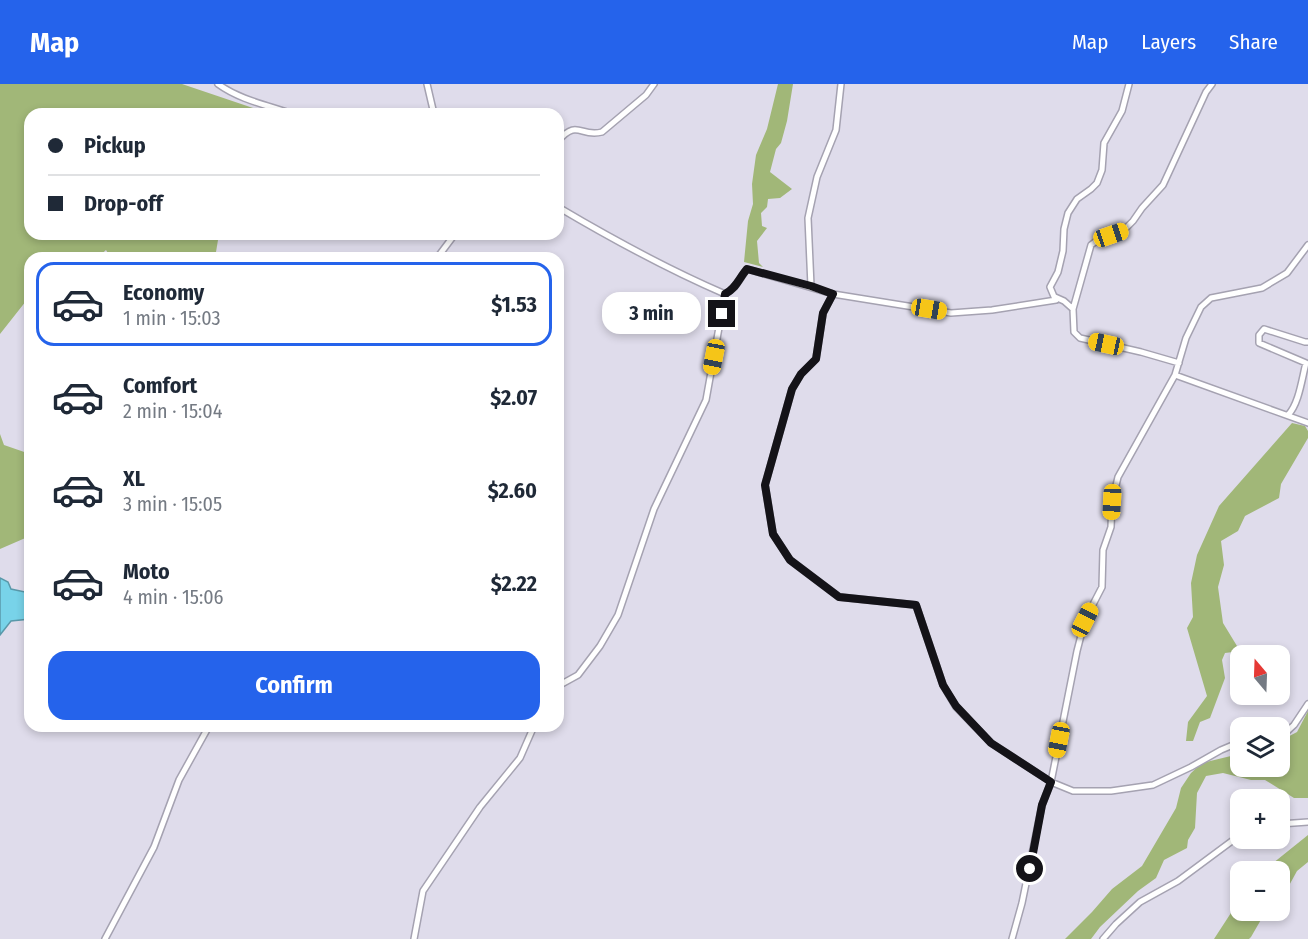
<!DOCTYPE html>
<meta charset="utf-8">
<style>
:root{--surface:#fff;--page:#f2f2f3;--text:#1f2937;--muted:#747a83;--line:#e0e1e3;--accent:#2563eb}
body{margin:0;font-family:"Fira Sans Condensed",sans-serif;background:var(--page);color:var(--text);height:100vh;display:flex;flex-direction:column;font-size:22px;white-space:nowrap}
*{box-sizing:border-box;margin:0}
p{font-size:20px;color:var(--muted)}
.icon{flex:none;width:33px;height:33px;fill:none;stroke:currentColor;stroke-width:2;stroke-linecap:round;stroke-linejoin:round}
.map{position:relative;flex:1;overflow:hidden}
.drawer{position:absolute;left:24px;top:168px;width:540px;height:480px;display:flex;flex-direction:column;background:var(--surface);border-radius:18px;box-shadow:0 3px 9px #0003}
.drawer>*{flex:none}
.hud{position:absolute;left:24px;top:24px;width:540px;height:132px;border-radius:18px;box-shadow:0 3px 9px #0003;display:grid;align-content:center;height:132px;padding:0 24px;background:var(--surface)}
.needle{width:39px;rotate:341deg}
.controls{position:absolute;left:1230px;top:561px;display:grid;gap:12px}
.controls a{display:grid;place-items:center;width:60px;height:60px;border-radius:12px;background:var(--surface);box-shadow:0 3px 9px #0003;font-size:30px}
.end{position:absolute;width:27px;height:27px;margin:-14px;border:8px solid #141318;background:#fff;box-shadow:0 0 0 3px #fff}
.from{border-radius:50%}
.bubble{position:absolute;height:42px;border-radius:18px;background:var(--surface);box-shadow:0 3px 9px #0003;font-size:20px;font-weight:700;line-height:42px;text-align:center}
.car{position:absolute;width:18px;height:36px;margin:-18px -9px;border-radius:8px;box-shadow:0 0 4px 2px #0007;background:linear-gradient(#f5c518 24%,#345 0 40%,#f5c518 0 76%,#345 0 86%,#f5c518 0)}
.hud b{display:flex;align-items:center;gap:21px;height:57px;font-size:22px}
.hud b+b{border-top:2px solid var(--line)}
.hud i{width:15px;height:15px;background:var(--text)}
ul{padding:10px 0 0;list-style:none}
li{display:flex;align-items:center;gap:18px;height:84px;margin:0 12px 9px;padding:0 12px;border:3px solid transparent;border-radius:18px}
li div{flex:1}
li b{display:block;font-size:22px}
li em{font-style:normal;font-weight:700}
li.on{border-color:var(--accent)}
li>.icon{width:54px;height:54px;stroke-width:1.5}
.cta{display:flex;gap:12px;margin-top:auto;padding:12px 24px}
.cta a{flex:1;height:69px;border-radius:18px;background:var(--accent);color:#fff;font-size:24px;font-weight:700;line-height:69px;text-align:center}
header{display:flex;align-items:center;gap:36px;box-sizing:border-box;height:84px;padding:0 30px;background:var(--accent);color:#fff}
header strong{font-size:28px}
nav{display:flex;gap:33px;margin-inline-start:auto;font-size:21px}
.map>svg:first-child{display:block}
.green{fill:#a1b778}
.water{fill:#78d3e9;stroke:#5a99aa;stroke-width:1.5}
.lines{fill:none;stroke-linecap:round;stroke-linejoin:round}
.minor-casing{stroke:#a5a2b1;stroke-width:8}
.minor{stroke:#fff;stroke-width:5}
.route{stroke:#141318;stroke-width:8}
</style>
<header>
<strong>Map</strong>
<nav><a>Map</a><a>Layers</a><a>Share</a></nav>
</header>
<div class="map">
<svg width="1308" height="855" viewBox="0 0 1308 855">
<rect width="100%" height="100%" fill="#dfdceb"/>
<path class="green" d="M0 0H182L271 30H30V150H219L215 174H111L106 166 97 174H30V212L0 250Z
M778 0H793L787 37 781 59 776 65 770 88 792 105 780 114 768 115 767 123 761 129 762 142 767 144 757 157 759 179 763 183 744 178 748 137 753 120 752 100 756 71 767 45Z
M1292 339 1305 342 1308 347V354L1281 400 1279 414 1245 432 1238 447 1221 457 1224 481 1218 503 1223 539 1237 562 1233 568 1225 569 1222 576 1225 594 1210 634 1200 638 1193 657H1186L1188 638 1207 612 1187 544 1193 533 1191 499 1197 471 1219 422Z
M0 350 4 361 30 370V452L0 465Z
M1308 627V714H1294L1265 696H1251L1223 689 1206 692 1197 709 1195 744 1188 756 1187 764 1164 776 1156 794 1138 807 1100 843 1091 855H1065L1092 828 1112 805 1142 782 1176 724 1181 704 1191 689 1202 679 1235 671 1240 673V682H1280V657L1297 648Z
M1308 751V778L1297 787 1280 818V788L1263 787Z
M1240 815V826L1266 827 1251 853 1249 855H1214Z"/>
<path class="water" d="M0 494 8 498 11 505 30 509V535L11 537 0 551Z"/>
<g class="lines">
<g class="minor-casing">
<path id="minor" d="M218 0C240 16 267 21 293 30
M427 0 434 30
M558 57C578 34 580 54 602 48L646 11 654 0
M558 123C612 155 667 185 725 210 736 205 740 194 747 185L833 210 951 229 992 226 1056 216 1055 213 1064 217 1073 225 1074 248 1080 254 1141 268 1179 279
M437 174 455 150
M811 202 808 134 817 93 836 46 841 0
M833 210 823 229 816 275 801 290 792 305 765 401 773 450 790 476 839 513 916 521 943 601 956 623 991 659 1051 698 1073 707H1111L1153 701 1191 683 1221 666 1240 658
M1055 215 1050 203 1058 188 1063 167 1064 145 1068 129 1077 115 1091 105 1097 99 1102 86 1104 59 1122 27 1129 0
M1073 225 1091 161 1099 155 1123 147 1133 137 1142 124 1163 101 1206 8 1212 0
M1175 291 1308 339
M1288 331C1299 320 1302 294 1306 279L1259 259V251L1264 245 1305 258H1308
M558 602 578 591 600 562 618 531 654 425 706 316 725 210
M1280 654 1294 641 1308 620
M1280 740 1308 738
M105 855 154 763 179 696 209 642
M414 855 423 807 480 723 520 674 534 642
M1012 855 1022 819 1042 721 1051 698 1077 567 1085 536 1102 503 1103 466 1111 443 1112 418 1118 393 1175 291 1186 254 1201 223 1211 214 1262 204 1287 189 1308 161
M1103 855 1116 840 1140 818 1178 797 1240 751"/>
</g>
<use href="#minor" class="minor"/>
</g>
<g class="lines">
<path class="route" d="M722 230 725 210C736 205 739 194 747 185L811 202 833 210 823 229 816 275 801 290 792 305 765 401 773 450 790 476 839 513 916 521 943 601 956 622 991 659 1051 698 1042 721 1030 785"/>
</g>
</svg>
<div class="controls">
<a><svg class="needle" viewBox="-14 -14 28 28"><path d="M0-13l5 13h-10z" fill="#e53935"/><path d="M0 13l5-13h-10z" fill="#747a83"/></svg></a>
<a><svg class="icon" aria-label="layers" viewBox="0 0 24 24"><path d="M12 4l9 5-9 5-9-5zM3 14l9 5 9-5"/></svg></a>
<a>+</a>
<a>−</a>
</div>
<i class="end from" style="left:1030px;top:785px"></i>
<i class="end" style="left:722px;top:230px"></i>
<div class="bubble" style="left:602px;top:208px;width:99px">3 min</div>
<i class="car" style="left:1111px;top:151px;rotate:71deg"></i>
<i class="car" style="left:929px;top:225px;rotate:99deg"></i>
<i class="car" style="left:1106px;top:260px;rotate:282deg"></i>
<i class="car" style="left:714px;top:273px;rotate:191deg"></i>
<i class="car" style="left:1112px;top:418px;rotate:183deg"></i>
<i class="car" style="left:1085px;top:536px;rotate:27deg"></i>
<i class="car" style="left:1059px;top:656px;rotate:191deg"></i>
<div class="hud">
<b><i class="from"></i>Pickup</b>
<b><i></i>Drop-off</b>
</div>
<section class="drawer">
<ul>
<li class="on"><svg class="icon" aria-label="car" viewBox="0 0 24 24"><path d="M5 17H2v-5l4-1 3-4h7l3 4 3 1v5h-3M9 17h6M6 11h13"/><circle cx="7" cy="17" r="2"/><circle cx="17" cy="17" r="2"/></svg><div><b>Economy</b><p>1 min · 15:03</p></div><em>$1.53</em></li>
<li><svg class="icon" aria-label="car" viewBox="0 0 24 24"><path d="M5 17H2v-5l4-1 3-4h7l3 4 3 1v5h-3M9 17h6M6 11h13"/><circle cx="7" cy="17" r="2"/><circle cx="17" cy="17" r="2"/></svg><div><b>Comfort</b><p>2 min · 15:04</p></div><em>$2.07</em></li>
<li><svg class="icon" aria-label="car" viewBox="0 0 24 24"><path d="M5 17H2v-5l4-1 3-4h7l3 4 3 1v5h-3M9 17h6M6 11h13"/><circle cx="7" cy="17" r="2"/><circle cx="17" cy="17" r="2"/></svg><div><b>XL</b><p>3 min · 15:05</p></div><em>$2.60</em></li>
<li><svg class="icon" aria-label="car" viewBox="0 0 24 24"><path d="M5 17H2v-5l4-1 3-4h7l3 4 3 1v5h-3M9 17h6M6 11h13"/><circle cx="7" cy="17" r="2"/><circle cx="17" cy="17" r="2"/></svg><div><b>Moto</b><p>4 min · 15:06</p></div><em>$2.22</em></li>
</ul>
<div class="cta"><a>Confirm</a></div>
</section>
</div>
